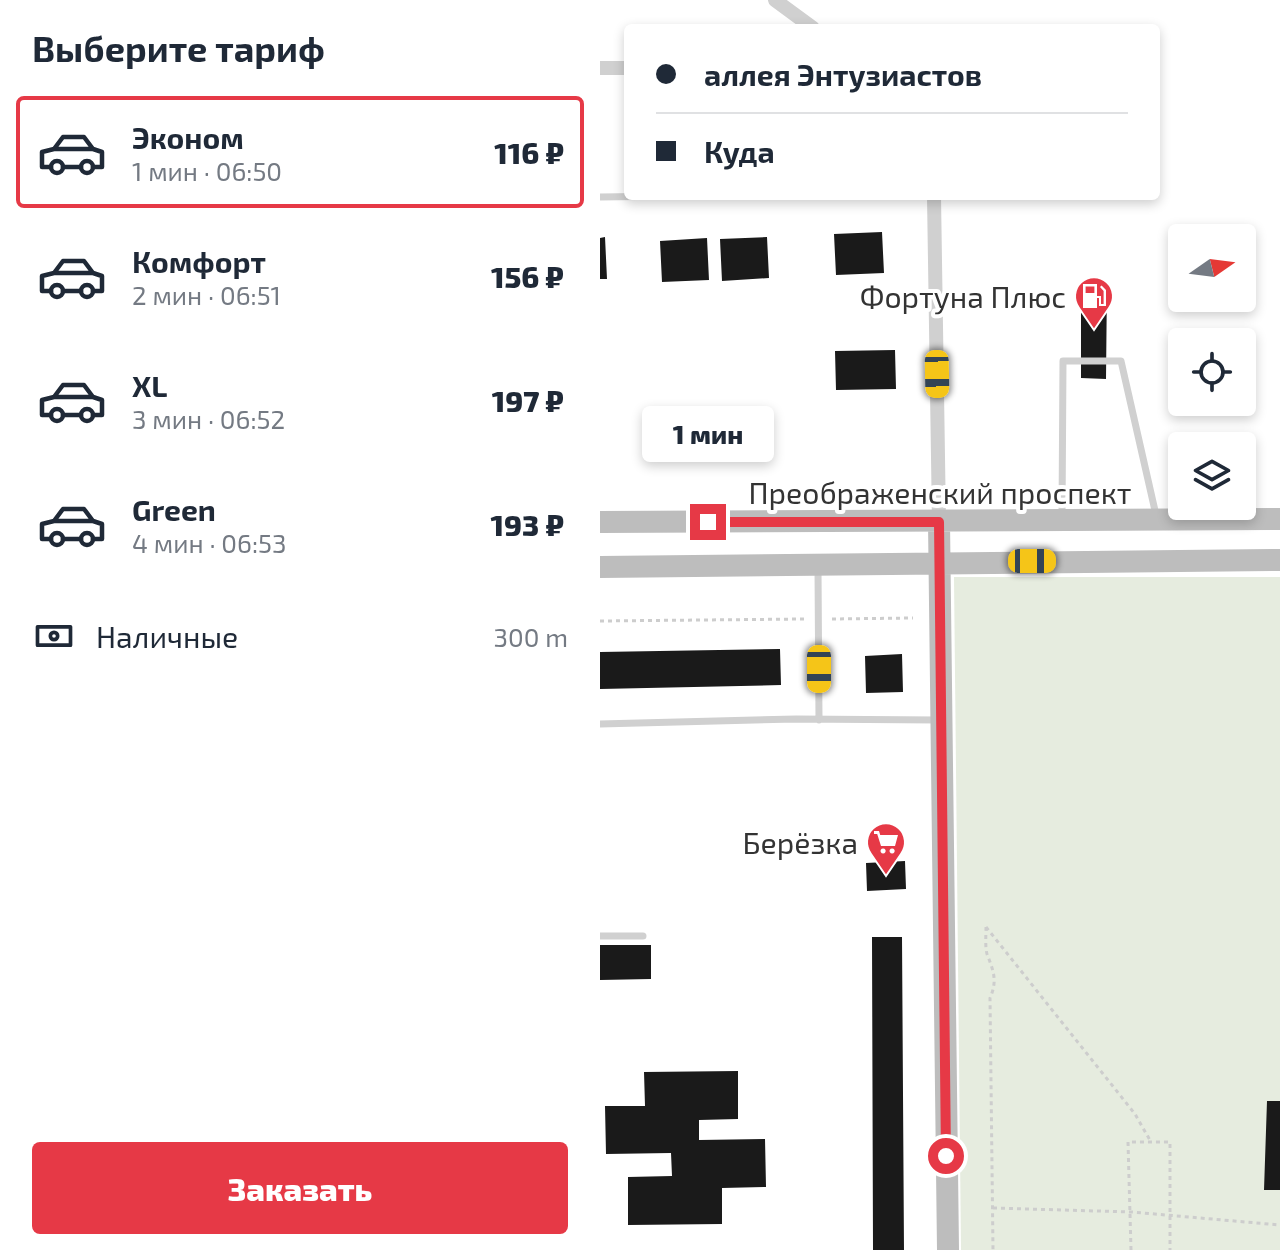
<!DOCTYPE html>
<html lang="ru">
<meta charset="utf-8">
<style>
:root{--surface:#fff;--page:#f2f2f3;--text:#1f2937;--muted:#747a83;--line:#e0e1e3;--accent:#e63946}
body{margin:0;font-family:"Exo 2",sans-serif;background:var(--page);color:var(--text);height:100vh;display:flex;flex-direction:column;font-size:30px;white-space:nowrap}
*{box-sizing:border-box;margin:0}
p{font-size:26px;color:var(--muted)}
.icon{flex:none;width:44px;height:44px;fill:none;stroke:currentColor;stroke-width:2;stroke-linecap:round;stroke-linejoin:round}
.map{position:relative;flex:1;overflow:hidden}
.details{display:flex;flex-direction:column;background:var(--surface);width:600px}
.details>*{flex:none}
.banner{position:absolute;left:24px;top:24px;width:536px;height:176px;border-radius:8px;box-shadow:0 4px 12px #0003;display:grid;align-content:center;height:176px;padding:0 32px;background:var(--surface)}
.needle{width:52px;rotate:76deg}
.fabs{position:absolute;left:568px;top:224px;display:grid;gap:16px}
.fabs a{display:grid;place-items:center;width:88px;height:88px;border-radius:8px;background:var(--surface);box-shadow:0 4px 12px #0003;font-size:40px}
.end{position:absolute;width:36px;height:36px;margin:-18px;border:10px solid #e63946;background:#fff;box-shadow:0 0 0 4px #fff}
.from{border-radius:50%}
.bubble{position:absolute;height:56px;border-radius:8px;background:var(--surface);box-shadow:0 4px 12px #0003;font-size:26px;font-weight:800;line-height:56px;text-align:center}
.car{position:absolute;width:24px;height:48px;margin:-24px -12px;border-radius:10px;box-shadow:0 0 6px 2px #0007;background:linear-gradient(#f5c518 24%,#345 0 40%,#f5c518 0 76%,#345 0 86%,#f5c518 0)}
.banner b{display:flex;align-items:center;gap:28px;height:76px;font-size:30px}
.banner b+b{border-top:2px solid var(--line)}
.banner i{width:20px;height:20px;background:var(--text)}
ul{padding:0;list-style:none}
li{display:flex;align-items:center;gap:24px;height:112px;margin:0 16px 12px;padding:0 16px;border:4px solid transparent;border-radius:8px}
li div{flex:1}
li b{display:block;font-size:30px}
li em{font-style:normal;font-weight:800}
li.current{border-color:var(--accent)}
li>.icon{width:72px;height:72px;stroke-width:1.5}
h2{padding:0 32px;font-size:36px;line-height:96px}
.pay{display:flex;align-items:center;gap:20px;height:88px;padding:0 32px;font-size:30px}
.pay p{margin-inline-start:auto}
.cta{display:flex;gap:16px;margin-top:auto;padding:16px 32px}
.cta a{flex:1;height:92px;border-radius:8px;background:var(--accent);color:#fff;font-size:32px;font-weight:800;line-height:92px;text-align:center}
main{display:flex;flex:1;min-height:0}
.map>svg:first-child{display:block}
.green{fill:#e6ecdf}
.building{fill:#1a1a1a}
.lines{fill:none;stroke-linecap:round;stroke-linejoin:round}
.path{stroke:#cdcdcd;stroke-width:3;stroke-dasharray:4 4;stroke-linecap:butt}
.lane{stroke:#d0d0d0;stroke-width:7}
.street{stroke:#d0d0d0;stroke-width:14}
.secondary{stroke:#bdbdbd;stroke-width:22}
.route{stroke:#e63946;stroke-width:10}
.labels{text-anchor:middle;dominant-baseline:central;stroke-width:8;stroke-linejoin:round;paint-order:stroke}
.poi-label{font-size:30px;fill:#333;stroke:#fff;text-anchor:end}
.street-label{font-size:30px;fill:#333;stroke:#fff}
</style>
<main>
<section class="details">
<h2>Выберите тариф</h2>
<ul>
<li class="current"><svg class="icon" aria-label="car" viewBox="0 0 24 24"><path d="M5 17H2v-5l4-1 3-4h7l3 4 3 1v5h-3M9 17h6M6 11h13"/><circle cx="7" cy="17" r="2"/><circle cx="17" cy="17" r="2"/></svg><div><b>Эконом</b><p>1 мин · 06:50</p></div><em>116 ₽</em></li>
<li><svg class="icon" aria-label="car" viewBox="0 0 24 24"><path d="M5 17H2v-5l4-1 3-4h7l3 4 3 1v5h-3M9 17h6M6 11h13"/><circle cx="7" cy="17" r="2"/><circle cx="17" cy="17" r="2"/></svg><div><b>Комфорт</b><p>2 мин · 06:51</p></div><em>156 ₽</em></li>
<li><svg class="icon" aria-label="car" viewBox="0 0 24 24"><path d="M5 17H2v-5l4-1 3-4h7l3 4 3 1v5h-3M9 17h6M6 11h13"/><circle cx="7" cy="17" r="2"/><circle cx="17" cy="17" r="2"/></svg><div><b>XL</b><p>3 мин · 06:52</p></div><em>197 ₽</em></li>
<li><svg class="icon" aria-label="car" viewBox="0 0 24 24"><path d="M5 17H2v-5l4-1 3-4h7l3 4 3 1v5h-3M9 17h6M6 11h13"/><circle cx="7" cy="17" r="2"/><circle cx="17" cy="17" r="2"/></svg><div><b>Green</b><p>4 мин · 06:53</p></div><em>193 ₽</em></li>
</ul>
<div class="pay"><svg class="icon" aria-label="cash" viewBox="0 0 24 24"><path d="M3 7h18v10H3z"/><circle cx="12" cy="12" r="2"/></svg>Наличные<p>300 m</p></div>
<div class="cta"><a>Заказать</a></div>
</section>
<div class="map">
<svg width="680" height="1250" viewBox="0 0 680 1250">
<rect width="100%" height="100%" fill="#fff"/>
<path class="green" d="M354 577H680V1250H361Z"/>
<path class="building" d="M282 232 284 273 236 275 234 234Z
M5 237 7 279H0V238Z
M167 237 169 278 122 281 120 239Z
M107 238 109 280 62 282 60 241Z
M481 281H507L506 379 481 378Z
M295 350 296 389 236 390 235 351Z
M180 649 181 685 0 689V652Z
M302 654 303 692 266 693 265 656Z
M305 861 306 889 267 891 266 863Z
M272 937H302L304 1250H273Z
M0 945H51V979L0 980Z
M138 1071V1119L99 1120V1140L165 1139 166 1187 122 1188V1224L28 1225V1177L72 1176 71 1153 6 1154 5 1106H45L44 1072Z
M667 1101H680V1190H664Z"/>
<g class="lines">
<path class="path" d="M232 619 313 618
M0 621 204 619
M386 927C386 935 385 947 387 954 393 970 398 980 390 998L393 1250
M386 927 535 1114 551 1142
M393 1208 532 1212 680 1225
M531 1250 528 1142H570V1250"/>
<path class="lane" d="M0 197 75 196
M462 517 463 361H521L556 515
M218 569 219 720
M0 724 196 719 338 720
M0 936H43"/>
<path class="street" d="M175 0 213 28
M0 68H28
M334 196 339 522"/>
<path class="secondary" d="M0 522 680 519
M339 522 348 1250
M0 567 680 560"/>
</g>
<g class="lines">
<path class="route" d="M108 522H339L346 1156"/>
</g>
<defs>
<g id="fuel-pin" transform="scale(2)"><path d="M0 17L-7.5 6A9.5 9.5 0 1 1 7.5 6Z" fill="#e63946" stroke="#fff"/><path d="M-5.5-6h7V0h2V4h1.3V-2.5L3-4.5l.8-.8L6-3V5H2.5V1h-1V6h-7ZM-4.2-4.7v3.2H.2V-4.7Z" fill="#fff"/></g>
<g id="supermarket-pin" transform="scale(2)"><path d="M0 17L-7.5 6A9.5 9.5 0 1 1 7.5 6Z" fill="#e63946" stroke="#fff"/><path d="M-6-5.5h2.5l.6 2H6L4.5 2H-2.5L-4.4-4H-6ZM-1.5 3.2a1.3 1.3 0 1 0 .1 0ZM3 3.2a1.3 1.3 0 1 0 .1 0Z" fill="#fff"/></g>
</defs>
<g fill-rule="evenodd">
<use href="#fuel-pin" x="494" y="296"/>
<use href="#supermarket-pin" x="286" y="842"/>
</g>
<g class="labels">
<g class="poi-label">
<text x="466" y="296">Фортуна Плюс</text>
<text x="258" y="842">Берёзка</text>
</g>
<g class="street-label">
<text x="340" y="492">Преображенский проспект</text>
</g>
</g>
</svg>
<div class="fabs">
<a><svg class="needle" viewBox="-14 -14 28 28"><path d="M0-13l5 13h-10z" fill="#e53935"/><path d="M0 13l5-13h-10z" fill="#747a83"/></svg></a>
<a><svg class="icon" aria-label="locate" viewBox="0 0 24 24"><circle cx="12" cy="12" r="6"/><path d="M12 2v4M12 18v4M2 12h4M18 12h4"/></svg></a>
<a><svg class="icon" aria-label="layers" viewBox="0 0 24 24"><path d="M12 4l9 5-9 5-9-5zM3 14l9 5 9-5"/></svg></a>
</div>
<i class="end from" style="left:346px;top:1156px"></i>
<i class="end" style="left:108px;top:522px"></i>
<div class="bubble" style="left:42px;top:406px;width:132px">1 мин</div>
<i class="car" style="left:337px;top:374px;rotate:179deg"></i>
<i class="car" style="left:432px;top:561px;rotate:90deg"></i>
<i class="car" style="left:219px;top:669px;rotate:180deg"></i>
<div class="banner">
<b><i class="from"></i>аллея Энтузиастов</b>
<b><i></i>Куда</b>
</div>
</div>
</main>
